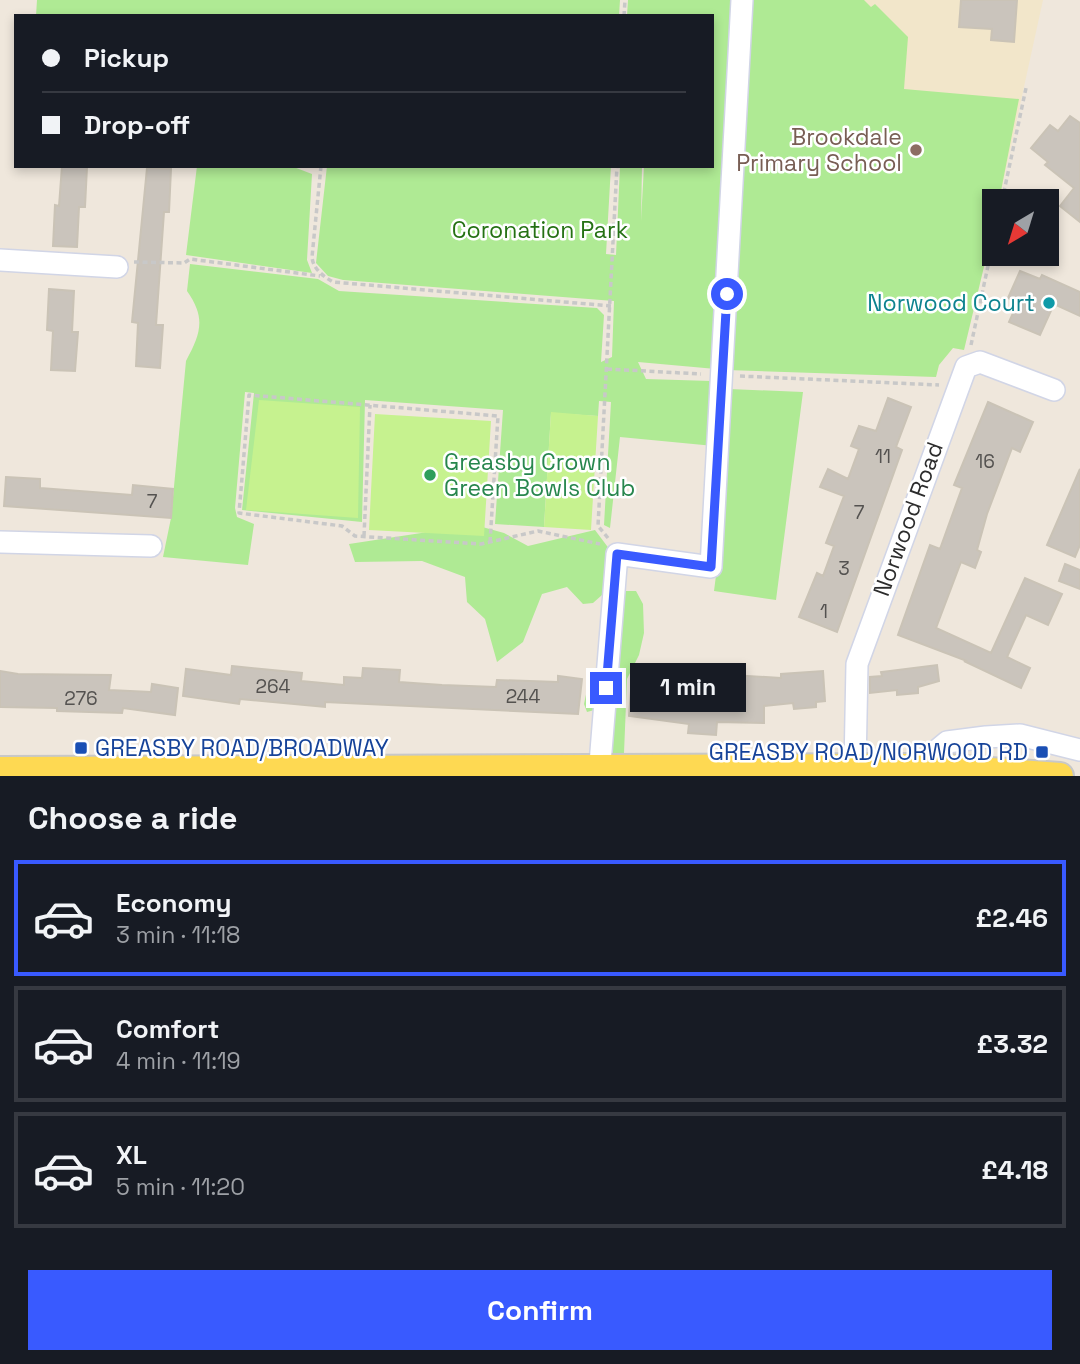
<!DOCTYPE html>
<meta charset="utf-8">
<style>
:root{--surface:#171b24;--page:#20242c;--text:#f1f3f6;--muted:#9ea1a6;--line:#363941;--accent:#395aff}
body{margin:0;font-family:"Space Grotesk",sans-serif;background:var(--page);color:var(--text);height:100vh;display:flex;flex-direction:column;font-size:26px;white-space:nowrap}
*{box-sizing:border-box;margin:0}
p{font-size:23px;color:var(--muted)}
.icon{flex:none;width:38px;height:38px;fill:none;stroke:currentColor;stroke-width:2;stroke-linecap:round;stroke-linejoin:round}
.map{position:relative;height:776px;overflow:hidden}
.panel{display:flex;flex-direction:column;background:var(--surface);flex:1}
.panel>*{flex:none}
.hud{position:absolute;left:14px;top:14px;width:700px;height:154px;border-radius:0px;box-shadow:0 4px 10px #0003;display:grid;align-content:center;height:154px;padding:0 28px;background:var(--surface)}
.needle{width:46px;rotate:218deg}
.buttons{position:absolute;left:982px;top:189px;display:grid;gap:14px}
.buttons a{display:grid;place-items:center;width:77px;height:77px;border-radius:0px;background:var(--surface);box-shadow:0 4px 10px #0003;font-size:35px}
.end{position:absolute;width:32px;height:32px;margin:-16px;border:9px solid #395aff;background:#fff;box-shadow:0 0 0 4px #fff}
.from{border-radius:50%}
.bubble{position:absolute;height:49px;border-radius:0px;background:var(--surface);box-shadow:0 4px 10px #0003;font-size:23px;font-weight:700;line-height:49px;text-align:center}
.hud b{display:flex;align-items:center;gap:24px;height:66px;font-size:26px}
.hud b+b{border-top:2px solid var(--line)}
.hud i{width:18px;height:18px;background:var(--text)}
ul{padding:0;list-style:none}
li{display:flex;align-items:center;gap:21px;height:116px;margin:0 14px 10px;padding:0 14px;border:4px solid var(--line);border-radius:0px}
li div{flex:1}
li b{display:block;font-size:26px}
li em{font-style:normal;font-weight:700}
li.current{border-color:var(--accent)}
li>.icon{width:63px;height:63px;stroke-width:1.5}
h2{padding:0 28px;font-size:32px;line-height:84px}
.cta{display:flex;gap:14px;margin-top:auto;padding:14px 28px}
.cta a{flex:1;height:80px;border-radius:0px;background:var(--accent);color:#fff;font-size:28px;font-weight:700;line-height:80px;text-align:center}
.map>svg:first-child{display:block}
.education{fill:#f2e6ca}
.green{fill:#afea94}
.pitch{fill:#c6f28f}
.building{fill:#cac4bc;stroke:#cac3b6;stroke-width:2}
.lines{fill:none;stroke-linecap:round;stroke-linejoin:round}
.minor-casing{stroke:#d1d5e6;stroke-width:24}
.major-casing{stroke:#c8c8c8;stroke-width:30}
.path{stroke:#c8c8c8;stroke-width:3.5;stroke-dasharray:5 3.5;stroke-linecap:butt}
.minor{stroke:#fff;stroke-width:21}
.major{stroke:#fed952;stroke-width:26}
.route{stroke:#395aff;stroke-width:9}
.education-dot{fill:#8d6e63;stroke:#fff;stroke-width:2.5}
.culture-dot{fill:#0f9aa8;stroke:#fff;stroke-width:2.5}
.leisure-dot{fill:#2e9e5b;stroke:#fff;stroke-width:2.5}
.transit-dot{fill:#1a4fb4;stroke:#fff;stroke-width:2.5}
.labels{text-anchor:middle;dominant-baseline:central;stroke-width:5;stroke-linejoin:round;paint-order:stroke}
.number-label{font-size:19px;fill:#545250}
.education-label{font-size:23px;fill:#785e54;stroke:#fff;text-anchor:end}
.park-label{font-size:23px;fill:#257113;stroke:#fff}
.culture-label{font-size:23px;fill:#0d838f;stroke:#fff;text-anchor:end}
.leisure-label{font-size:23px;fill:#27864d;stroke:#fff;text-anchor:start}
.street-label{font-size:23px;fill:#2c2c2c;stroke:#fff}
.transit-label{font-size:23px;fill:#164399;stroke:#fff;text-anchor:start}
</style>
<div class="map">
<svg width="1080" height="776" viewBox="0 0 1080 776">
<rect width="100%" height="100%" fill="#efe7dc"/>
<path class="education" d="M831 0H1043L999 201H994V225L964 350 953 348 939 365 936 377 814 371 816 247Z"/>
<path class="green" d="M37 0H620L619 16H36Z
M628 0H864L871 7 875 4 908 37 904 89 1019 99 999 201H994V225L964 350 953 348 939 365 936 377 727 370 638 362 646 379 711 381 714 446 620 437 610 528 604 525 611 402 599 401 598 416 551 413 544 527 495 524 503 410 365 400 362 522 242 510 254 393 245 392 235 508 237 517 254 524 248 565 163 557 171 518 186 361C201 333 206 318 187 291L190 264 318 279 339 291 597 308 604 315 601 362 612 357 614 301 343 280 328 276 316 263 327 166H611L606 254 616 255 620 166H642L641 221 644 166H712V16H627Z
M197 166H291L312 174 307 260 312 273 186 255Z
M729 389 803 392 776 600 714 591 723 521Z
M468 523 504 533 528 546 595 530 610 550 611 587 593 603 583 604 567 587 542 594 523 642 497 662 485 619 467 602 465 577 422 561 355 562 349 544 441 530Z
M619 591H636L643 604 644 633 639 655 627 679 624 753 616 755 611 752 616 704 587 712 584 704 588 685 604 674Z"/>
<path class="pitch" d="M259 400 360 407 358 518 246 510Z
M551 412 598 416 591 530 544 527Z
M375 414 491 421 484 536 369 530Z"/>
<path class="building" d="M961 0H1017L1014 42 991 40 992 29 959 27Z
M1070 116 1080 123V222L1060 206 1074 188 1045 165 1048 162 1031 148 1050 125 1058 131Z
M62 166 87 167 85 207H79L77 247 53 246 55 205 59 206Z
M147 168 171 169 169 212H164L156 325H163L160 368 136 366 138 323 132 322Z
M1020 271 1040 279 1042 275 1080 292V316L1054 304 1040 335 1009 322 1018 302 1008 298Z
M49 289 74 291 72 332H78L75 371 51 370 53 331 47 330Z
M888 398 911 407 896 447 902 450 837 632 799 617 817 573 823 576 834 546 826 543 844 496 820 487 828 469 848 479 859 449 851 446 859 426 876 431Z
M988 402 1033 422 1020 452 1012 448 987 514 977 550 981 552 975 568 961 562 936 628 991 653 1025 578 1062 594 1048 625 1026 615 1007 657 1030 668 1021 688 964 661H967L898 635 930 545 940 549 962 488 954 485Z
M1080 469V545L1075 557 1047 545Z
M6 477 40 479V488L132 495 133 485 173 489 171 518 4 506Z
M1065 564 1080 570V589L1059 581Z
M937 665 939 681 918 687V693L897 695V690L870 693V677L882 676 881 672Z
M232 666 302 673 301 681 344 685V677L362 678 363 668 400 670 399 682 442 685 496 687 497 680 558 682V676L582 679 578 714 325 702V707L240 699 239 704 183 696 186 669 231 675Z
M0 671 18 674 111 675 109 690 151 692 152 684 178 688 175 715 123 708 122 713 57 711V708L0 707Z
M823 671 825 701 816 702V707L794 709 793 703 764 706V723L717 722 716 735 688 733 689 724 629 716 631 691 657 694V687L679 689V699L730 703 731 675 781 678V674Z"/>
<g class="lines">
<g class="minor-casing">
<path id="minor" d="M0 260 117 267
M0 542 151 546
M917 767 947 742 986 737 1020 735 1080 750
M855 768 857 664 966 367 980 362 1054 390
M599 776 617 554 711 567 742 0"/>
</g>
<g class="major-casing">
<path id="major" d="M0 770 936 767 1060 776"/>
</g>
<path class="path" d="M624 16 625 0
M321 166 312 257C313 269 323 276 333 282L611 306
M1002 201 1026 88
M134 262 184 263 190 259 320 276
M971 345 994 238
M607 369 701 374
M740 376 939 385
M364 536 370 405
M608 538 598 526 617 166
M490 542 498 416 249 395 239 513 342 526 355 536 481 544 538 531 600 544"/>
<use href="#minor" class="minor"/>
<use href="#major" class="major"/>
</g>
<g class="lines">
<path class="route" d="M606 688 617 554 711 567 727 294"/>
</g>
<circle class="education-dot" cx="916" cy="150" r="7"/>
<circle class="culture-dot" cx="1049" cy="303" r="7"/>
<circle class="leisure-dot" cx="430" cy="475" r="7"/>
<g class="transit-dot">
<rect x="74" y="741" width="14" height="14" rx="3.5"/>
<rect x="1035" y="745" width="14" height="14" rx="3.5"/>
</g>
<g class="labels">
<g class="number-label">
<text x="883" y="456">11</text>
<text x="985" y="461">16</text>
<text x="152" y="501">7</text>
<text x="859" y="512">7</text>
<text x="844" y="568">3</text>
<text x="824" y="611">1</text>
<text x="273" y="686">264</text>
<text x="523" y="696">244</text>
<text x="81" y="698">276</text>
</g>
<g class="education-label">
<text x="902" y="137">Brookdale<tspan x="902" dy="26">Primary School</tspan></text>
</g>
<g class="park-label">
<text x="540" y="230">Coronation Park</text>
</g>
<g class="culture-label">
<text x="1035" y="303">Norwood Court</text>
</g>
<g class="leisure-label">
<text x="444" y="462">Greasby Crown<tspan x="444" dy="26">Green Bowls Club</tspan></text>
</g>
<g class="street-label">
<text transform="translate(908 519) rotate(-70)">Norwood Road</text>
</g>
<g class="transit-label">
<text x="95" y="748">GREASBY ROAD/BROADWAY</text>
<text x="1028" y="752" text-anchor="end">GREASBY ROAD/NORWOOD RD</text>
</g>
</g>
</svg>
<div class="buttons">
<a><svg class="needle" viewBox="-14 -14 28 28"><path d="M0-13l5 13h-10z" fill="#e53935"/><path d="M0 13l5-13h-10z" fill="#9ea1a6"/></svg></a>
</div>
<i class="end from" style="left:727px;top:294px"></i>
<i class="end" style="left:606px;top:688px"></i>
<div class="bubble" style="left:630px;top:663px;width:116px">1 min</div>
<div class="hud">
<b><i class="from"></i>Pickup</b>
<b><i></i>Drop-off</b>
</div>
</div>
<section class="panel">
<h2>Choose a ride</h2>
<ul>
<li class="current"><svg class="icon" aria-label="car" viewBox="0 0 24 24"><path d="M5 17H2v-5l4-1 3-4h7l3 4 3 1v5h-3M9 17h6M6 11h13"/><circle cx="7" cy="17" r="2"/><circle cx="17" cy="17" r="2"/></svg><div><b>Economy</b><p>3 min · 11:18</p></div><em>£2.46</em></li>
<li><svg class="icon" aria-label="car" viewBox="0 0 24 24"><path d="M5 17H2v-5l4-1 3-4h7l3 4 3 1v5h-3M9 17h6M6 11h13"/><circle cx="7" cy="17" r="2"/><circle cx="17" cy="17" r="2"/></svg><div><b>Comfort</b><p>4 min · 11:19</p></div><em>£3.32</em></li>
<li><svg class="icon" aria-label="car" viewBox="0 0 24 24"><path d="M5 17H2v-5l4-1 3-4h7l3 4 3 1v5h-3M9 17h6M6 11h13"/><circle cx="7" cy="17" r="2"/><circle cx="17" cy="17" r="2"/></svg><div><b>XL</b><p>5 min · 11:20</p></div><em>£4.18</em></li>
</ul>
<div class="cta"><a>Confirm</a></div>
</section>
